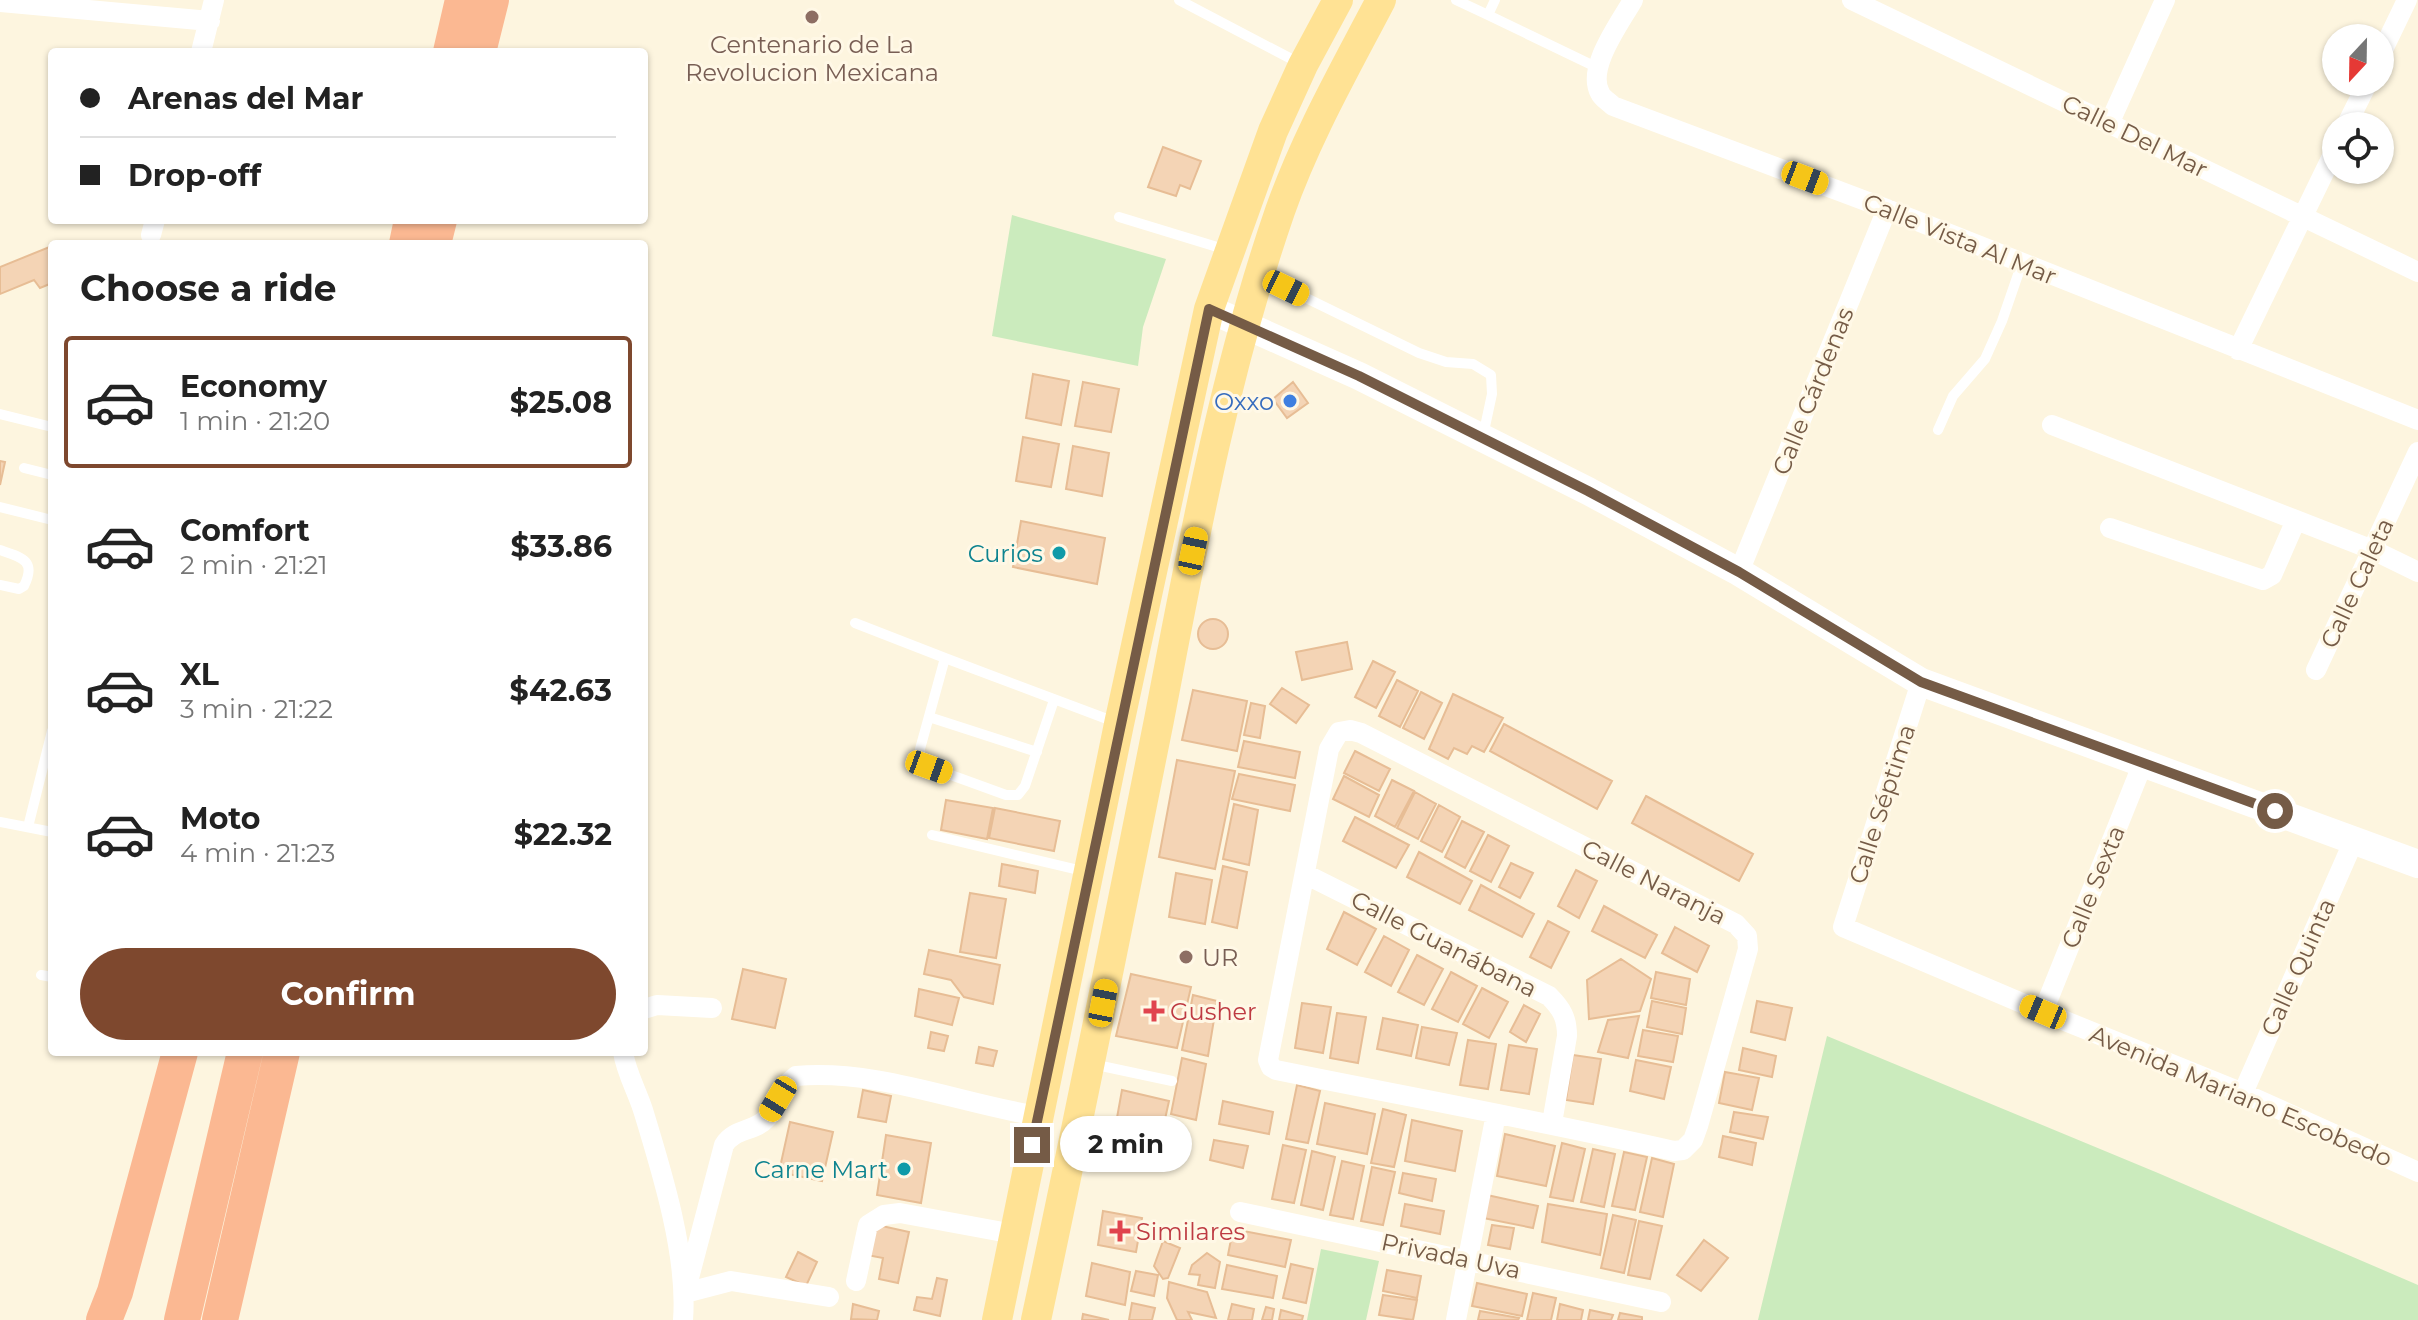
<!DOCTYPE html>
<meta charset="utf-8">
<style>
:root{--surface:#fff;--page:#f6f6f6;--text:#222;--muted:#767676;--line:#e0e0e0;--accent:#7e482e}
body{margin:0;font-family:Montserrat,sans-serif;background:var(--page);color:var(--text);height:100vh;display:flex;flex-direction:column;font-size:30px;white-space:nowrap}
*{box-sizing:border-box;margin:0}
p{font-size:26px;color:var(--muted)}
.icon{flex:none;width:44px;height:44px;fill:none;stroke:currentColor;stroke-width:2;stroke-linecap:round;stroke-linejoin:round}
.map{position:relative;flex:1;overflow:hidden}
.panel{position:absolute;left:48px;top:240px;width:600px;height:816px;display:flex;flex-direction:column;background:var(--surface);border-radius:8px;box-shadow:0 2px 6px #0004}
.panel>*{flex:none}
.hud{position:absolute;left:48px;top:48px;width:600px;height:176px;border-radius:8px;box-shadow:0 2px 6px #0004;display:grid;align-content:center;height:176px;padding:0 32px;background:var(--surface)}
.needle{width:52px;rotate:202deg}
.fabs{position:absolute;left:2322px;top:24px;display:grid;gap:16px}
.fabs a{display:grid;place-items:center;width:72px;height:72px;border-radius:50%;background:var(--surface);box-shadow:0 2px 6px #0004;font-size:40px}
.end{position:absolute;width:36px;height:36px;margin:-18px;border:10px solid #755b46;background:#fff;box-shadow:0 0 0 4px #fff}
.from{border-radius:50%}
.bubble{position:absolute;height:56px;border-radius:28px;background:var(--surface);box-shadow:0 2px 6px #0004;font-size:26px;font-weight:700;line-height:56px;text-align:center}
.car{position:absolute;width:24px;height:48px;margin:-24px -12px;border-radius:10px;box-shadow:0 0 6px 2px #0007;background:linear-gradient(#f5c518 24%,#345 0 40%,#f5c518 0 76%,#345 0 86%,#f5c518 0)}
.hud b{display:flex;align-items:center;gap:28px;height:76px;font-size:30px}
.hud b+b{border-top:2px solid var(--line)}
.hud i{width:20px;height:20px;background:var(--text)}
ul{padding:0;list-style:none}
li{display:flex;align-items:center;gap:24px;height:132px;margin:0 16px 12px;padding:0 16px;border:4px solid transparent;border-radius:8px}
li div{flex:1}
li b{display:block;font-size:30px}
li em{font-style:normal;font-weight:700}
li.current{border-color:var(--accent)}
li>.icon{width:72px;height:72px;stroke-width:1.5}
h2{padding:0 32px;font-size:36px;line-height:96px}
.button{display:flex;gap:16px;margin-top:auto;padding:16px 32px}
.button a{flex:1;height:92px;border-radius:48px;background:var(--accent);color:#fff;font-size:32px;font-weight:700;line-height:92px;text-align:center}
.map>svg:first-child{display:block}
.green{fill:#cbebbd}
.building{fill:#f4d4b5;stroke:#e7bd95;stroke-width:2}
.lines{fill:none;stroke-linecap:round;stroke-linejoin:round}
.lane{stroke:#fff;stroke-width:10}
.street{stroke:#fff;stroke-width:20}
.secondary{stroke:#fff;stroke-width:28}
.primary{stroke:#ffe294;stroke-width:30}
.highway{stroke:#fbb892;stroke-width:36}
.route{stroke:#755b46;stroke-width:10}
.education-dot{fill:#8d6e63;stroke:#fff8e6;stroke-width:3}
.shop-dot{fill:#3f7fe0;stroke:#fff8e6;stroke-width:3}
.culture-dot{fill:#0f9aa8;stroke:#fff8e6;stroke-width:3}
.health-dot{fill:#e0444e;stroke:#fff8e6;stroke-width:3}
.labels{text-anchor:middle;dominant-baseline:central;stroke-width:6;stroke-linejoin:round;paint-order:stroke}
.education-label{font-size:24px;fill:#785e54;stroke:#fff8e6}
.street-label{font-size:24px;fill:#755b46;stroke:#fff8e6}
.shop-label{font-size:24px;fill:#366cbe;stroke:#fff8e6;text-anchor:end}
.culture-label{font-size:24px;fill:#0d838f;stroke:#fff8e6;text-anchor:end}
.health-label{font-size:24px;fill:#be3a42;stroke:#fff8e6;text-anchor:start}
</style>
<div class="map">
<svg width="2418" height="1320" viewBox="0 0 2418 1320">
<rect width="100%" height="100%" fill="#fdf5df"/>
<path class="green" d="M1012 215 1166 259 1143 327 1138 366 992 336Z
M1827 1036 2158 1173 2418 1285V1320H1758Z
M1321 1249 1379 1261 1366 1320H1307Z"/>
<path class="building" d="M1163 147 1201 161 1190 189 1180 185 1176 196 1148 187Z
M52 246V283L40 288 34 280 0 294V267Z
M1033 374 1069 381 1061 425 1026 418Z
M1083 382 1119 389 1111 432 1075 426Z
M1293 382 1308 403 1287 418 1273 399Z
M1023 437 1059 444 1051 487 1016 481Z
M1073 446 1109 453 1102 496 1066 489Z
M0 461 5 462 0 485Z
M1021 521 1105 538 1097 584 1013 567Z
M1198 634a15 15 0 1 1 30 0a15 15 0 1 1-30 0Z
M1347 642 1352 669 1302 680 1296 652Z
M1373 661 1395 672 1376 708 1355 697Z
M1397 680 1418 691 1400 727 1379 716Z
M1282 688 1309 705 1296 723 1270 704Z
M1193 690 1247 701 1237 751 1182 740Z
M1421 692 1442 703 1424 739 1403 728Z
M1453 694 1503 718 1484 752 1472 746 1467 754 1454 748 1448 759 1429 749Z
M1251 703 1265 706 1260 738 1244 735Z
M1504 724 1612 781 1597 809 1490 751Z
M1244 741 1300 752 1295 778 1238 767Z
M1355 751 1390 769 1379 791 1344 773Z
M1177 760 1235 771 1215 869 1159 857Z
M1239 774 1295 785 1290 811 1232 799Z
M1344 776 1379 795 1369 817 1333 799Z
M1392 780 1414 791 1395 827 1375 816Z
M1415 792 1436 804 1418 839 1397 828Z
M1646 796 1753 854 1739 881 1632 823Z
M946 800 993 808 987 839 941 830Z
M1234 804 1258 810 1249 865 1223 859Z
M1439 805 1460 817 1442 852 1421 841Z
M995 808 1060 821 1054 851 989 838Z
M1355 817 1409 845 1396 868 1343 841Z
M1462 821 1484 832 1465 868 1445 857Z
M1488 835 1509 846 1491 882 1470 871Z
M1419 852 1472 881 1460 904 1407 877Z
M1511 863 1533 873 1520 898 1499 887Z
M1002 864 1038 871 1035 893 999 886Z
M1223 866 1247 872 1237 928 1212 922Z
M1576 870 1597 881 1579 918 1558 906Z
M1176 873 1212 880 1205 924 1169 917Z
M1481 885 1534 914 1522 937 1469 910Z
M970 893 1006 899 996 958 960 952Z
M1604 906 1657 935 1645 958 1592 931Z
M1344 912 1376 929 1357 965 1327 949Z
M1548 921 1569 932 1551 968 1530 957Z
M1675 927 1709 946 1697 972 1662 953Z
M1384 936 1409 950 1391 986 1365 972Z
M929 950 1000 965 993 1004 964 997 951 980 924 974Z
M1417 955 1443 969 1424 1005 1398 992Z
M1621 959 1651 979 1640 1011 1589 1019 1587 980Z
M743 969 786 979 775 1028 732 1019Z
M1451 972 1477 986 1458 1022 1432 1009Z
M1656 972 1690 979 1686 1005 1651 998Z
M1131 974 1191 987 1177 1048 1116 1036Z
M1482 988 1508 1002 1489 1038 1463 1024Z
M919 989 959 998 952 1025 915 1016Z
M1193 995 1217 1001 1208 1056 1182 1050Z
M1652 1001 1686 1008 1682 1034 1647 1027Z
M1757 1001 1792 1008 1785 1040 1751 1032Z
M1302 1003 1331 1007 1323 1053 1295 1048Z
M1524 1005 1540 1014 1526 1042 1510 1032Z
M1337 1013 1366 1017 1358 1063 1330 1058Z
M1639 1016 1628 1058 1598 1052 1608 1020Z
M1383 1018 1418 1025 1411 1056 1377 1049Z
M1422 1027 1457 1033 1449 1065 1416 1058Z
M1643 1030 1678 1036 1673 1062 1638 1056Z
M931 1032 948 1036 944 1051 928 1048Z
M1468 1040 1496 1044 1488 1089 1460 1085Z
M1509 1045 1537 1049 1529 1094 1501 1090Z
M979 1047 997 1051 993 1066 976 1063Z
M1743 1048 1776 1056 1772 1077 1739 1070Z
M1573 1055 1601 1059 1593 1104 1566 1100Z
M1182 1058 1206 1064 1196 1120 1171 1114Z
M1636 1060 1671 1067 1664 1099 1630 1091Z
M1725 1072 1759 1078 1752 1110 1719 1103Z
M1297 1085 1320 1091 1308 1143 1286 1139Z
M863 1090 891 1096 886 1122 858 1117Z
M1122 1090 1169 1101 1156 1160 1111 1151Z
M1223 1101 1273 1112 1269 1134 1219 1124Z
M1325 1103 1375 1114 1367 1154 1317 1144Z
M1383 1109 1406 1115 1394 1167 1371 1163Z
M1734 1112 1768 1117 1763 1139 1730 1132Z
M1412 1120 1462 1131 1455 1171 1405 1161Z
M790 1122 833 1132 822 1181 779 1172Z
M1505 1134 1555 1146 1546 1186 1497 1176Z
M886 1135 931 1143 921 1203 877 1195Z
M1723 1136 1756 1143 1752 1165 1719 1157Z
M1214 1140 1248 1146 1243 1168 1210 1160Z
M1562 1143 1585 1149 1573 1201 1550 1197Z
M1283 1145 1306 1150 1294 1203 1272 1199Z
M1593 1149 1615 1154 1604 1207 1581 1202Z
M1312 1151 1335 1157 1323 1210 1301 1205Z
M1624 1152 1647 1157 1635 1210 1612 1206Z
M1652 1158 1674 1164 1663 1217 1640 1212Z
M1342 1161 1364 1166 1353 1219 1330 1215Z
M1372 1167 1395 1172 1383 1225 1361 1221Z
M1403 1173 1436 1179 1432 1201 1399 1193Z
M1487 1195 1538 1206 1533 1228 1483 1218Z
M1405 1204 1444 1211 1440 1234 1401 1226Z
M1548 1204 1607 1214 1600 1255 1542 1242Z
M1103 1211 1142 1218 1136 1252 1098 1245Z
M1613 1215 1636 1220 1624 1273 1601 1268Z
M1639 1221 1662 1226 1650 1279 1628 1275Z
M873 1224 909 1232 898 1283 879 1279 883 1258 867 1255Z
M1492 1225 1514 1228 1510 1249 1488 1245Z
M1233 1229 1291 1240 1285 1267 1228 1255Z
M1704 1240 1728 1258 1701 1291 1677 1275Z
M1163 1241 1180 1248 1168 1278 1163 1279 1154 1266Z
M798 1252 817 1262 806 1286 786 1277Z
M1207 1253 1220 1262 1215 1288 1198 1285 1200 1275 1189 1274 1192 1265Z
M1092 1263 1130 1272 1125 1305 1086 1296Z
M1291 1264 1313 1269 1306 1303 1283 1298Z
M1227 1265 1277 1276 1273 1298 1222 1289Z
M1387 1270 1421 1276 1417 1298 1383 1291Z
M1136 1271 1158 1275 1154 1296 1131 1291Z
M937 1278 947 1280 940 1316 914 1310 917 1297 932 1299Z
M1169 1282 1207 1292 1216 1318 1188 1312 1192 1320H1177L1167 1298Z
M1477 1283 1527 1294 1522 1316 1472 1306Z
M1533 1293 1556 1298 1551 1320H1527Z
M1383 1295 1417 1300 1413 1320 1379 1315Z
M1132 1303 1155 1308 1152 1320H1129Z
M853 1304 879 1311 877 1320 851 1319Z
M1232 1304 1254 1309 1252 1320H1228Z
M1560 1304 1583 1310 1581 1320H1557Z
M1266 1307 1274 1309 1272 1320H1262Z
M1281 1310 1303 1316 1302 1320H1279Z
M1590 1310 1613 1315 1611 1320H1588Z
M1480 1311 1519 1318 1518 1320H1478Z
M1620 1313 1642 1317V1320H1618Z
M1083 1314 1109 1320H1082Z"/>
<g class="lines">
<path class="lane" d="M1179 0 1301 64
M1456 0 1488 15 1495 0
M1488 15 1596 67
M1119 217 1227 250
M1263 277 1419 353 1446 362 1473 364 1491 375 1492 394 1483 436
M0 414 52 427
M1938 430 1953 396 1985 359 2002 321 2022 263
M24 468 52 475
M0 507 52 520
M0 550C21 557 37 560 24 586L19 589 0 585
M855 623 945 658
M1054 700 1025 786 1018 795H1006L929 767 921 760 920 749 945 658 1115 722
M929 717 1037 752
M0 822 52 832
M28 827 52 731
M932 835 1087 872
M41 975 52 977
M1092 1064 1172 1081"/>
<path class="street" d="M1633 0C1620 23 1586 68 1600 93 1602 98 1609 102 1613 106L1887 209 2418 420
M1852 0 2418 272
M0 2 210 21
M201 52 214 0
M2380 56 2407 0
M2109 124 2165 0
M2346 126 2368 82
M151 235 155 220
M2238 350 2336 148
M2052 425 2373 550 2418 572
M2110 528 2263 580 2272 575 2296 520
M1739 572 1887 209
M2316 670 2418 452
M1921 682 1843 927 2043 1012 2243 1093 2418 1172
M1350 730 1361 733 1736 924 1747 936 1748 949 1698 1126 1693 1140 1683 1150 1674 1151C1542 1121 1409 1097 1276 1070L1271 1067 1268 1060 1329 749 1339 732Z
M1305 874 1549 996C1562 1009 1567 1018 1567 1036L1552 1123
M644 1009 657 1005 712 1008
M2043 1012 2143 763
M623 1052C626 1072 637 1091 643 1110 662 1172 688 1256 683 1320
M2243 1093 2354 840
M1240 1212 1661 1302
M856 1281 868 1225 884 1215 900 1213 1014 1234
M685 1293 724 1145C734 1128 755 1132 767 1118 779 1105 781 1087 796 1076 878 1069 958 1103 1038 1116
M685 1293 731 1281 829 1297
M1456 1320 1496 1114"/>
<path class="secondary" d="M1209 309 1359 376 1588 491 1739 572 1921 682 2418 864"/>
<path class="primary" d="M997 1320 1119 724 1209 309 1273 131 1303 65 1338 0
M1036 1320C1079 1120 1119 920 1159 720 1192 549 1223 376 1280 211 1306 137 1345 69 1381 0"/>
<path class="highway" d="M451 52 463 0
M478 52 491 0
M407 244 412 220
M433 244 439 220
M104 1320 115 1292 180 1052
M182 1320 245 1052
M220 1320 282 1052"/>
</g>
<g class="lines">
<path class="route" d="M1032 1145 1209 309 1359 376 1588 491 1739 572 1921 682 2275 811"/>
</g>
<g class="education-dot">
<circle cx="812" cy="17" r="8"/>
<circle cx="1186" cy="957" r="8"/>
</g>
<circle class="shop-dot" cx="1290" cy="401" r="8"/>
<g class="culture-dot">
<circle cx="1059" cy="553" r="8"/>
<circle cx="904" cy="1169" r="8"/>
</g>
<g class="health-dot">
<path d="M1150 999h8v8h8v8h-8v8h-8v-8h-8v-8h8z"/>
<path d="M1116 1219h8v8h8v8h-8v8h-8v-8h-8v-8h8z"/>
</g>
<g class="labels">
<g class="education-label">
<text x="812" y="44">Centenario de La<tspan x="812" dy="28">Revolucion Mexicana</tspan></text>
<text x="1202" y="957" text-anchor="start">UR</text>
</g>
<g class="street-label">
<text transform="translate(2135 136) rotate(26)">Calle Del Mar</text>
<text transform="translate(1960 239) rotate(22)">Calle Vista Al Mar</text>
<text transform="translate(1813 391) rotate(-68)">Calle Cárdenas</text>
<text transform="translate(2357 583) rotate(-65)">Calle Caleta</text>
<text transform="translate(1882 804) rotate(-72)">Calle Séptima</text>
<text transform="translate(1654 882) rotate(27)">Calle Naranja</text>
<text transform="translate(2093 887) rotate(-68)">Calle Sexta</text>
<text transform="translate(1444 944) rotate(27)">Calle Guanábana</text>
<text transform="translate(2298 967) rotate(-66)">Calle Quinta</text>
<text transform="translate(2241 1096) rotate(23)">Avenida Mariano Escobedo</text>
<text transform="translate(1451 1256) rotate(12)">Privada Uva</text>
</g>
<g class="shop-label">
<text x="1274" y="401">Oxxo</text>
</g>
<g class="culture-label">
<text x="1043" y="553">Curios</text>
<text x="888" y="1169">Carne Mart</text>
</g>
<g class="health-label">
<text x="1170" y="1011">Gusher</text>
<text x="1136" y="1231">Similares</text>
</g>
</g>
</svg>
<div class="fabs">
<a><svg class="needle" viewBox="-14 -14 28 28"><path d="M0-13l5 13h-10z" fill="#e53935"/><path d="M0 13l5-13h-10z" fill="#767676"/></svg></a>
<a><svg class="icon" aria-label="locate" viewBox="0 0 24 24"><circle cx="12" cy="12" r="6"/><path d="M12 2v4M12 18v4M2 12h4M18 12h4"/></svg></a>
</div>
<i class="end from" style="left:2275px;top:811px"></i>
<i class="end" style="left:1032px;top:1145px"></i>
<div class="bubble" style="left:1060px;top:1116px;width:132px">2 min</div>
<i class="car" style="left:1805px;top:178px;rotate:111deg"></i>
<i class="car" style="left:1286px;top:288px;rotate:116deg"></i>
<i class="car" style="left:1193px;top:551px;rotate:12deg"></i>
<i class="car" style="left:929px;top:767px;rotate:110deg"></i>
<i class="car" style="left:1103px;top:1003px;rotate:11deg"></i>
<i class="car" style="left:2043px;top:1012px;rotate:293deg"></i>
<i class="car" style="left:778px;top:1099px;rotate:211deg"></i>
<div class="hud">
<b><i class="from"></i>Arenas del Mar</b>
<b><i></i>Drop-off</b>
</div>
<section class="panel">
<h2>Choose a ride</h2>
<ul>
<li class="current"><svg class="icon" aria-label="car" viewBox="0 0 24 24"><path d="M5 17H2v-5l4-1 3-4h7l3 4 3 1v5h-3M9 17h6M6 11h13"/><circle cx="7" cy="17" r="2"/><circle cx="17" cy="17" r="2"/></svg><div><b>Economy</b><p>1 min · 21:20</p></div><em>$25.08</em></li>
<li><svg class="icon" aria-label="car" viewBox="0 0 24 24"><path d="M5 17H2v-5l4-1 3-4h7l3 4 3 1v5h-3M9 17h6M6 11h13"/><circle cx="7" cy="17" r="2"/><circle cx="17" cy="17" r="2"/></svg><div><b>Comfort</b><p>2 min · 21:21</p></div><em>$33.86</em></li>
<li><svg class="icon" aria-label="car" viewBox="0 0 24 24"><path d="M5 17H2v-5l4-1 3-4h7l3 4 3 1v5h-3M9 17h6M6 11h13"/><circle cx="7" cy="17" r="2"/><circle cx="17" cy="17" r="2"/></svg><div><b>XL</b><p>3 min · 21:22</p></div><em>$42.63</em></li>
<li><svg class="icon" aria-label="car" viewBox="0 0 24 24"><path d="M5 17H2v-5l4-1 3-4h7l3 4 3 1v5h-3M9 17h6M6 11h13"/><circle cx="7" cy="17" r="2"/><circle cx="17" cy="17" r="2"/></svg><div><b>Moto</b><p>4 min · 21:23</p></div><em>$22.32</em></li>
</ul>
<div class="button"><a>Confirm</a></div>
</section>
</div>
